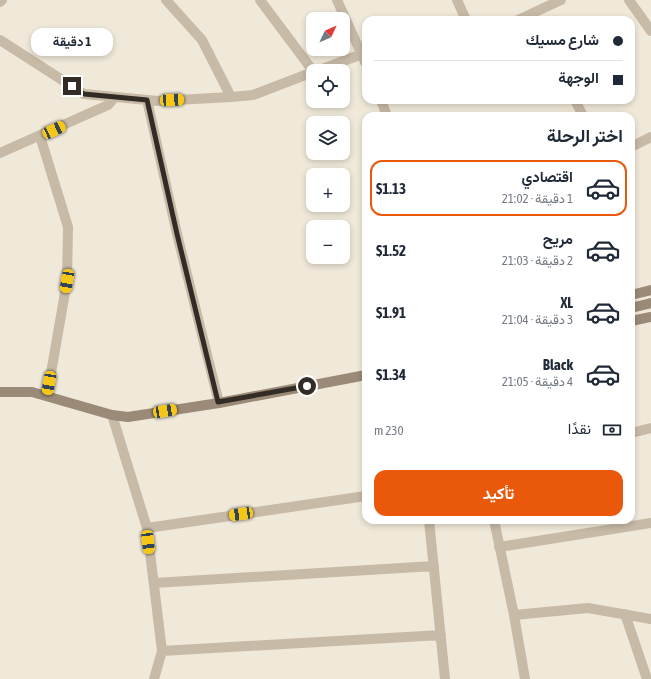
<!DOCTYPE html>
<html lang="ar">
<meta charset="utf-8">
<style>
:root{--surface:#fff;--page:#f2f2f3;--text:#1f2937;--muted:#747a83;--line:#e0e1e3;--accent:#ea580c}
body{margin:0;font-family:"Asap Condensed",Vazirmatn,sans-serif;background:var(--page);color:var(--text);direction:rtl;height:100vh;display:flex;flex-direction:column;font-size:15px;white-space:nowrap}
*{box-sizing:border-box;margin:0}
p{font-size:13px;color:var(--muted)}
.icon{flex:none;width:22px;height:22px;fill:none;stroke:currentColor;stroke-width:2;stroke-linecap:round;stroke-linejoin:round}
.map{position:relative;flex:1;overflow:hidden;direction:ltr}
.sheet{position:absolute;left:362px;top:112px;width:273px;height:412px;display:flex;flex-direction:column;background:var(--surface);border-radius:12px;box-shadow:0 2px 6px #0003;direction:rtl}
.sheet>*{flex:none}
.guide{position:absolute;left:362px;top:16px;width:273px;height:88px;border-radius:12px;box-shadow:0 2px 6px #0003;direction:rtl;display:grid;align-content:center;height:88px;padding:0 12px;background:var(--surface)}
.needle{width:26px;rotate:46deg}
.tools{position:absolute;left:306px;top:12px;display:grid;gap:8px}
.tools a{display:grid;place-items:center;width:44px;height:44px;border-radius:8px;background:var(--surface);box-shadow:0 2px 6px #0003;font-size:20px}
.end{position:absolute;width:18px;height:18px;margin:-9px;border:5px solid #332c26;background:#fff;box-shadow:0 0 0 2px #fff}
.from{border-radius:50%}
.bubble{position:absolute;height:28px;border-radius:12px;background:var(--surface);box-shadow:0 2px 6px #0003;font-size:13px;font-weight:700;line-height:28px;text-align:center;direction:rtl}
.car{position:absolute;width:12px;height:24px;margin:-12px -6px;border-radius:5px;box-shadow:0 0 3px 1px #0007;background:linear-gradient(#f5c518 24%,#345 0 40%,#f5c518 0 76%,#345 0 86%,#f5c518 0)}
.guide b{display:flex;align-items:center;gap:14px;height:38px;font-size:15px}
.guide b+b{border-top:1px solid var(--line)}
.guide i{width:10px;height:10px;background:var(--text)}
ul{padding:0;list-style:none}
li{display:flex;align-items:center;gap:12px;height:56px;margin:0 8px 6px;padding:0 4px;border:2px solid transparent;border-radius:12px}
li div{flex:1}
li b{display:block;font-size:15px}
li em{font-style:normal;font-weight:700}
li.on{border-color:var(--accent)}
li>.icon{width:36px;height:36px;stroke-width:1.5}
h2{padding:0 12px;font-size:18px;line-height:48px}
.pay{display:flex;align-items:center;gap:10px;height:44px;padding:0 12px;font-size:15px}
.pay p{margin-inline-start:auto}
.primary-button{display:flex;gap:8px;margin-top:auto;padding:8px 12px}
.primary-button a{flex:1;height:46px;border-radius:12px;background:var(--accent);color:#fff;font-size:16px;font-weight:700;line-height:46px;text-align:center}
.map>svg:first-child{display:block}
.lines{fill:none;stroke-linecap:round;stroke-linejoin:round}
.street{stroke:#c7baa6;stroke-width:10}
.secondary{stroke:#9a8a77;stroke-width:10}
.route{stroke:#332c26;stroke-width:5}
</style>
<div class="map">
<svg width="651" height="679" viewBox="0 0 651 679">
<rect width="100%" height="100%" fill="#f0e9d9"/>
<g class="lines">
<path class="street" d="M166 0 202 40 231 97
M260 0 313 71
M337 0 366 64
M457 0 466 20
M629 0 651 31
M0 2 2 0
M518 20 561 0
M0 40 84 94 158 101 231 97 253 95 313 72
M317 71 362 54
M147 100 177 234 219 403
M381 100 387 116
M575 100 583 116
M40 136 68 227 67 281 47 396
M631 147 651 137
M0 153 108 105 115 97
M112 415 147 528 162 651 154 679
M631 433 651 428
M429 520 445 679
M494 520 514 615 525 679
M147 528 366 496
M499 547 651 523
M154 583 434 566
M625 614 647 679
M514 615 588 608 651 619
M162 651 441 635"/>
<path class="secondary" d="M631 295 651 290
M631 308 651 303
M631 321 651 317
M0 392H32L112 415 128 417 219 403 366 375"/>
</g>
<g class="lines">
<path class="route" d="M72 86 84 94 147 100 177 234 218 402 307 386"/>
</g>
</svg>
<div class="tools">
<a><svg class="needle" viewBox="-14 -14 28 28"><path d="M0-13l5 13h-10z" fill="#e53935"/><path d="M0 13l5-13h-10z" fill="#747a83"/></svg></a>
<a><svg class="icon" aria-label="locate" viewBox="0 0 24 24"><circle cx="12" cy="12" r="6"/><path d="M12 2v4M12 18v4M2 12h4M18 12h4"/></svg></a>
<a><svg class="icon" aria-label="layers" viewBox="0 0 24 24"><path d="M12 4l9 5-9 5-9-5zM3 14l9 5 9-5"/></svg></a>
<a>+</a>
<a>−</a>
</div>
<i class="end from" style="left:307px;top:386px"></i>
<i class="end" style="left:72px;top:86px"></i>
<div class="bubble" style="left:31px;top:28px;width:82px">1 دقيقة</div>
<i class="car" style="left:172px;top:100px;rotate:87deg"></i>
<i class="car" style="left:54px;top:130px;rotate:65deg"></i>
<i class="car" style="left:67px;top:281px;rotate:190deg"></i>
<i class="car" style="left:49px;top:383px;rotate:190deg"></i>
<i class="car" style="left:165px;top:411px;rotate:81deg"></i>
<i class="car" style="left:241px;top:514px;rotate:262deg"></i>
<i class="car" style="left:148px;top:542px;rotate:173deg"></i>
<div class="guide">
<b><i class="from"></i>شارع مسيك</b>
<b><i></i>الوجهة</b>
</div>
<section class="sheet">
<h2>اختر الرحلة</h2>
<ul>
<li class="on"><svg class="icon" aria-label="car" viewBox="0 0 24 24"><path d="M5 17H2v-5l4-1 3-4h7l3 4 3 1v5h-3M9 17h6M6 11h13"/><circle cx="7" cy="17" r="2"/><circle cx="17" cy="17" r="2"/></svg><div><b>اقتصادي</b><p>1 دقيقة · 21:02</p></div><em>$1.13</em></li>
<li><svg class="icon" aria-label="car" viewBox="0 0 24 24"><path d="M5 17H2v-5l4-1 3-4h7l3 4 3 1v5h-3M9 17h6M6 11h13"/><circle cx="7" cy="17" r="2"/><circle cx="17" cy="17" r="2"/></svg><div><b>مريح</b><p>2 دقيقة · 21:03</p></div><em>$1.52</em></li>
<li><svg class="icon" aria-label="car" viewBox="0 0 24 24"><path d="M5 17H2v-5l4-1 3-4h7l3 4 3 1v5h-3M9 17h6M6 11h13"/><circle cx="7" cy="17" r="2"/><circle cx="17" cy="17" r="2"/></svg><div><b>XL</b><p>3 دقيقة · 21:04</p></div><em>$1.91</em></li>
<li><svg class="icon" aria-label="car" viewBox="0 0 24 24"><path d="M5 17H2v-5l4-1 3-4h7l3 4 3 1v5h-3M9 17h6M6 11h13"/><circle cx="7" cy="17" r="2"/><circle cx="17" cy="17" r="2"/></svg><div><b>Black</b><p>4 دقيقة · 21:05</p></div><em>$1.34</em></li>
</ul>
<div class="pay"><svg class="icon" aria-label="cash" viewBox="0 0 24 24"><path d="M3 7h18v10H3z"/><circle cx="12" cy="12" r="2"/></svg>نقدًا<p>230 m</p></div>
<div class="primary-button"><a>تأكيد</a></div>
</section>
</div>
